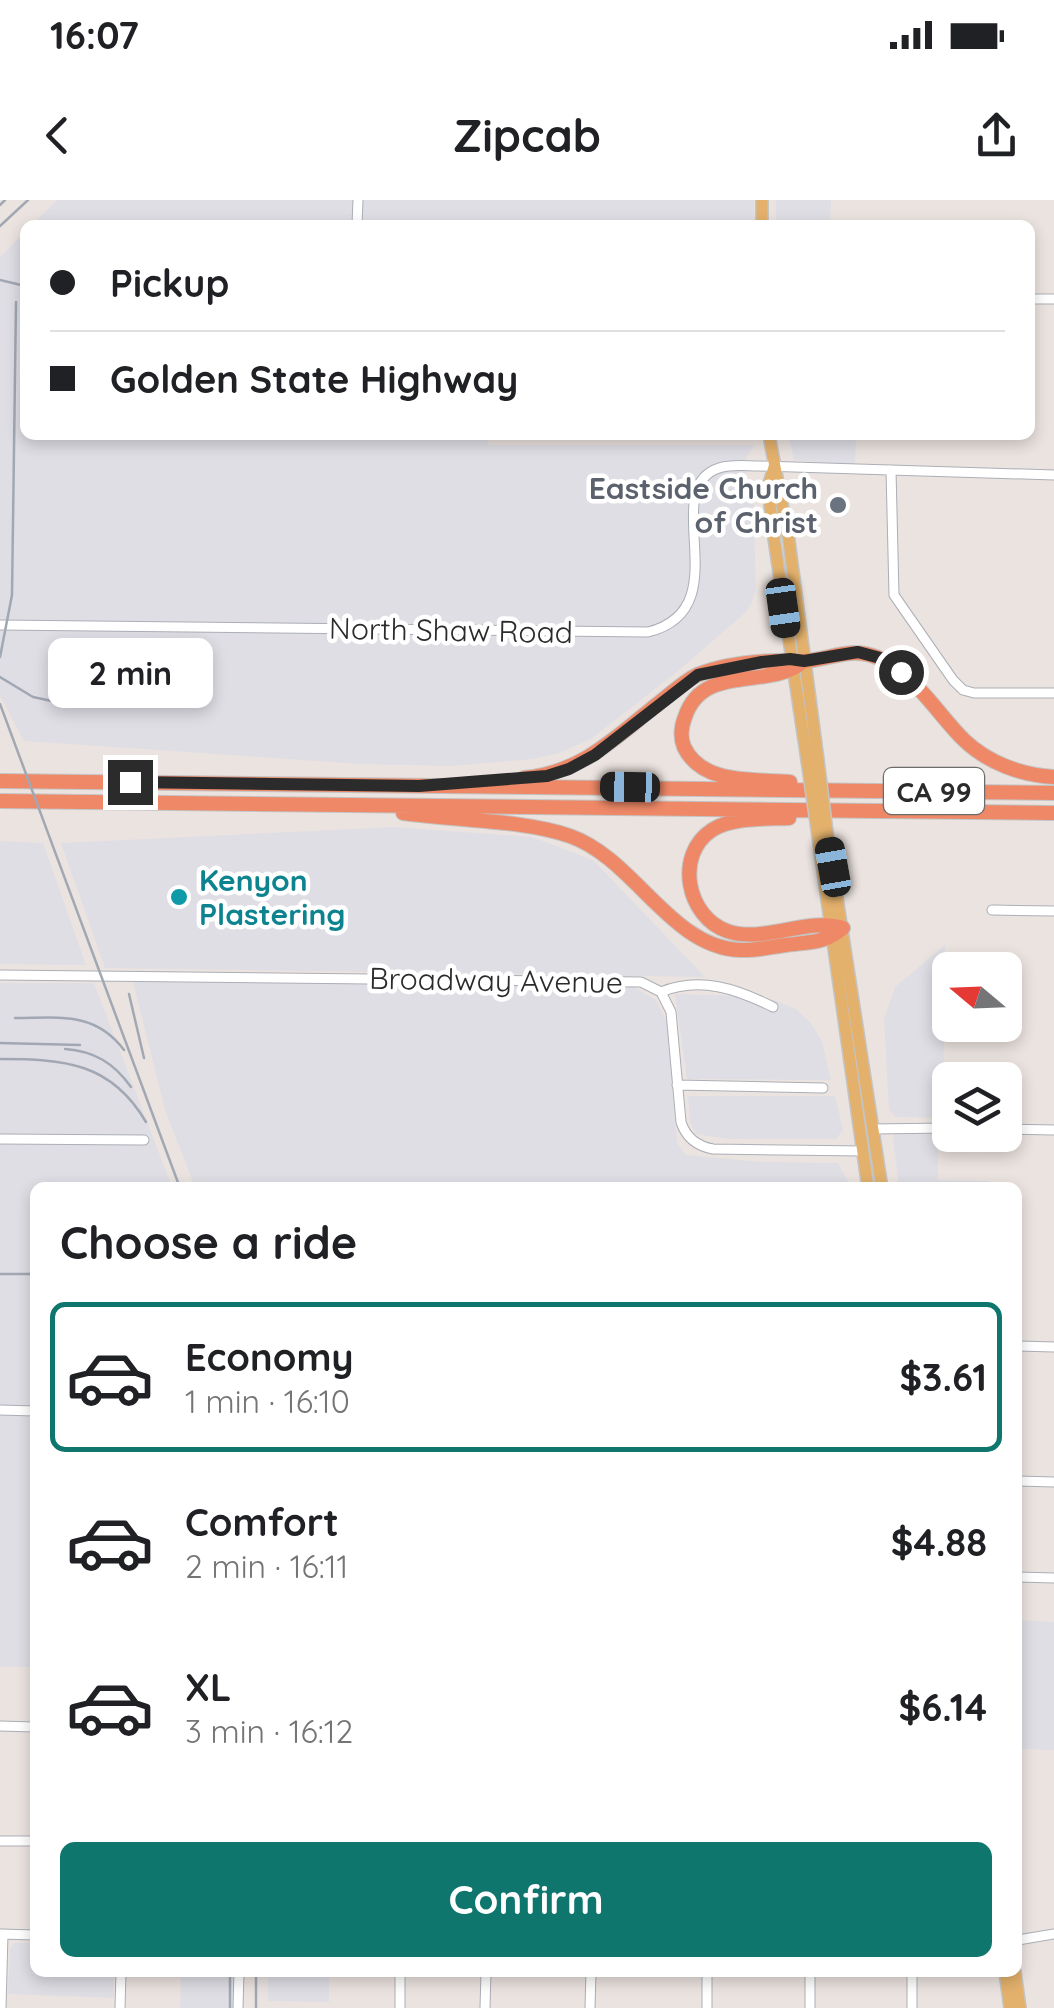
<!DOCTYPE html>
<meta charset="utf-8">
<style>
:root{--surface:#fff;--page:#f6f6f6;--text:#202124;--muted:#757577;--line:#e0e0e0;--accent:#0f766e}
body{margin:0;font-family:Quicksand,sans-serif;background:var(--page);color:var(--text);height:100vh;display:flex;flex-direction:column;font-size:38px;white-space:nowrap}
*{box-sizing:border-box;margin:0}
p{font-size:32px;color:var(--muted)}
.icon{flex:none;width:55px;height:55px;fill:none;stroke:currentColor;stroke-width:2;stroke-linecap:round;stroke-linejoin:round}
.map{position:relative;flex:1;overflow:hidden}
.panel{position:absolute;left:30px;top:982px;width:992px;height:795px;display:flex;flex-direction:column;background:var(--surface);border-radius:15px;box-shadow:0 5px 15px #0003}
.panel>*{flex:none}
.hud{position:absolute;left:20px;top:20px;width:1015px;height:220px;border-radius:15px;box-shadow:0 5px 15px #0003;display:grid;align-content:center;height:220px;padding:0 30px;background:var(--surface)}
.needle{width:65px;rotate:289deg}
.buttons{position:absolute;left:932px;top:752px;display:grid;gap:20px}
.buttons a{display:grid;place-items:center;width:90px;height:90px;border-radius:15px;background:var(--surface);box-shadow:0 5px 15px #0003;font-size:50px}
.end{position:absolute;width:45px;height:45px;margin:-22px;border:12px solid #2b2b2b;background:#fff;box-shadow:0 0 0 5px #fff}
.from{border-radius:50%}
.bubble{position:absolute;height:70px;border-radius:15px;background:var(--surface);box-shadow:0 5px 15px #0003;font-size:32px;font-weight:700;line-height:70px;text-align:center}
.car{position:absolute;width:30px;height:60px;margin:-30px -15px;border-radius:12px;box-shadow:0 0 8px 2px #0007;background:linear-gradient(#222 24%,#8ab4d8 0 40%,#222 0 76%,#8ab4d8 0 86%,#222 0)}
.hud b{display:flex;align-items:center;gap:35px;height:95px;font-size:38px}
.hud b+b{border-top:2px solid var(--line)}
.hud i{width:25px;height:25px;background:var(--text)}
ul{padding:0;list-style:none}
li{display:flex;align-items:center;gap:30px;height:150px;margin:0 20px 15px;padding:0 10px;border:5px solid transparent;border-radius:15px}
li div{flex:1}
li b{display:block;font-size:38px}
li em{font-style:normal;font-weight:700}
li.current{border-color:var(--accent)}
li>.icon{width:90px;height:90px;stroke-width:1.5}
h2{padding:0 30px;font-size:45px;line-height:120px}
.action{display:flex;gap:20px;margin-top:auto;padding:20px 30px}
.action a{flex:1;height:115px;border-radius:15px;background:var(--accent);color:#fff;font-size:40px;font-weight:700;line-height:115px;text-align:center}
.status{display:flex;justify-content:space-between;align-items:center;height:70px;padding:0 50px;background:var(--surface);direction:ltr}
.status svg{height:28px;fill:currentColor}
header{display:flex;justify-content:space-between;align-items:center;height:130px;padding:0 30px;background:var(--surface);font-size:45px;font-weight:700}
.map>svg:first-child{display:block}
.industrial{fill:#dfdee5}
.lines{fill:none;stroke-linecap:round;stroke-linejoin:round}
.minor-casing{stroke:#abafb6;stroke-width:11}
.major-casing{stroke:#c4c4c4;stroke-width:14}
.highway-casing{stroke:#c4c4c4;stroke-width:16}
.minor{stroke:#fff;stroke-width:9}
.major{stroke:#e3b16c;stroke-width:11}
.highway{stroke:#ee8867;stroke-width:14}
.rail{stroke:#a2a8b3;stroke-width:2.5}
.major-bridge-casing{stroke:#c4c4c4;stroke-width:14;stroke-linecap:butt}
.major-bridge{stroke:#e3b16c;stroke-width:11}
.route{stroke:#2b2b2b;stroke-width:12}
.worship-dot{fill:#6b7280;stroke:#fff;stroke-width:4}
.culture-dot{fill:#0f9aa8;stroke:#fff;stroke-width:4}
.labels{text-anchor:middle;dominant-baseline:central;stroke-width:9;stroke-linejoin:round;paint-order:stroke}
.shield{fill:#fff;stroke:#6b6b6b;stroke-width:2.5}
.shield-label{font-size:28px;font-weight:bold;fill:#2b2b2b}
.worship-label{font-size:30px;font-weight:bold;fill:#5b616d;stroke:#fff;text-anchor:end}
.street-label{font-size:30px;fill:#2b2b2b;stroke:#fff}
.culture-label{font-size:30px;font-weight:bold;fill:#0d838f;stroke:#fff;text-anchor:start}
</style>
<div class="status"><b>16:07</b><svg viewBox="0 0 49 12"><path d="M0 12V9h3v3zM5 12V6h3v6zM10 12V3h3v9zM15 12V0h3v12zM26 1h20v11H26zM47 4h2v5h-2z"/></svg></div>
<header><svg class="icon" aria-label="back" viewBox="0 0 24 24"><path d="M15 5l-7 7 7 7"/></svg>Zipcab<svg class="icon" aria-label="share" viewBox="0 0 24 24"><path d="M12 15V3M7 8l5-5 5 5M5 13v7h14v-7"/></svg></header>
<div class="map">
<svg width="1054" height="1808" viewBox="0 0 1054 1808">
<rect width="100%" height="100%" fill="#ebe3df"/>
<path class="industrial" d="M57 0H754L755 25H32Z
M776 0H831L830 21 850 20V25H776Z
M25 32V235H488V245H754L745 260 746 276 753 289 756 389 752 402 745 413 678 471 591 539 559 553 533 559 451 566 361 564 24 541 0 496V57Z
M788 235H856L855 265 794 260Z
M395 627 532 637 593 660 705 777 105 768 61 643Z
M0 641 43 643 86 765 0 764Z
M945 745 943 918 896 917 889 910 884 819 895 787Z
M133 782 632 786 656 800 667 822 677 943 686 955 761 962 838 963 851 987H195L166 913Z
M0 783H94L172 987 35 988V1467H0Z
M675 794 742 796 766 808 771 799 796 809 811 823 822 842 831 880 687 879Z
M688 896H835L843 930 836 939H728L696 934 690 922Z
M897 932 938 933V980L989 981V987H899L893 937Z
M1018 1420 1054 1422V1550L1018 1549Z
M14 1743H35V1772L113 1773 114 1798 8 1794 10 1749Z
M181 1773H234L233 1808H180Z
M268 1773H329V1802L268 1801Z"/>
<g class="lines">
<g class="minor-casing">
<path id="minor" d="M357 25 358 0
M1030 99H1054
M891 270 894 395 953 480 963 490 974 493H1054
M0 425 648 432C741 409 656 289 719 268 731 264 746 266 759 266L1054 275
M992 710 1054 711
M0 775 641 782 661 792 671 812 681 922C686 938 697 946 713 949L863 951
M661 792C700 776 737 789 773 807
M677 885 823 888
M872 929 950 928
M1005 929 1054 930
M0 939 144 940
M1018 1146 1054 1147
M0 1210 35 1211
M1018 1281 1054 1282
M1018 1377 1054 1378
M0 1526 34 1527
M0 1641H34
M0 1734 35 1735
M1018 1740 1054 1734
M912 1772V1808
M1 1808 3 1734
M120 1808 121 1772
M238 1808 239 1772
M400 1808V1772
M485 1808 486 1772
M590 1808 591 1772
M707 1808V1772
M810 1808V1772"/>
</g>
<g class="major-casing">
<path id="major" d="M762 0V25
M769 235 789 341 818 560
M774 267 768 287 773 332 807 560
M828 640 882 988
M819 643 868 988
M1005 1772 1010 1808
M1015 1772 1020 1808"/>
</g>
<g class="highway-casing">
<path id="highway" d="M524 578C582 573 617 536 660 502 672 493 684 481 697 475 728 462 769 460 802 461 820 461 837 453 855 453 903 453 933 510 964 540 988 563 1021 575 1054 577
M0 581 1054 593
M790 582C754 579 702 585 684 547 680 537 681 527 685 517 703 462 770 491 804 461
M0 601 1054 613
M403 613C453 620 524 620 570 636 635 659 670 747 740 750 755 751 771 747 786 745 808 742 827 743 843 728
M789 618C766 619 732 617 712 630 674 655 687 717 727 731 764 744 806 717 843 728"/>
</g>
<use href="#minor" class="minor"/>
<use href="#major" class="major"/>
<use href="#highway" class="highway"/>
<path class="rail" d="M0 5 5 0
M0 26 28 0
M0 80 25 86
M0 457 12 395 16 102
M0 477 33 497 75 506
M0 504 180 988
M129 794 144 858
M15 818C59 818 95 811 124 850
M0 843 80 845
M65 849C94 851 114 863 131 887
M0 859C63 859 111 862 146 922
M0 1074H35
M230 1808V1772
M256 1808V1772"/>
<g class="major-bridge-casing">
<path id="major-bridge" d="M807 560 819 643
M818 560 828 640"/>
</g>
<use href="#major-bridge" class="major-bridge"/>
</g>
<g class="lines">
<path class="route" d="M130 582 419 586 547 576 569 569 595 555 698 475 762 462 790 459 804 461 858 452 884 459 901 472"/>
</g>
<circle class="worship-dot" cx="838" cy="305" r="10"/>
<circle class="culture-dot" cx="179" cy="697" r="10"/>
<g class="labels">
<rect class="shield" x="884" y="568" width="100" height="46" rx="8"/>
<g class="shield-label">
<text x="934" y="591">CA 99</text>
</g>
<g class="worship-label">
<text x="818" y="288">Eastside Church<tspan x="818" dy="34">of Christ</tspan></text>
</g>
<g class="street-label">
<text transform="translate(451 430) rotate(1)">North Shaw Road</text>
<text transform="translate(496 780) rotate(1)">Broadway Avenue</text>
</g>
<g class="culture-label">
<text x="199" y="680">Kenyon<tspan x="199" dy="34">Plastering</tspan></text>
</g>
</g>
</svg>
<div class="buttons">
<a><svg class="needle" viewBox="-14 -14 28 28"><path d="M0-13l5 13h-10z" fill="#e53935"/><path d="M0 13l5-13h-10z" fill="#757577"/></svg></a>
<a><svg class="icon" aria-label="layers" viewBox="0 0 24 24"><path d="M12 4l9 5-9 5-9-5zM3 14l9 5 9-5"/></svg></a>
</div>
<i class="end from" style="left:901px;top:472px"></i>
<i class="end" style="left:130px;top:582px"></i>
<div class="bubble" style="left:48px;top:438px;width:165px">2 min</div>
<i class="car" style="left:783px;top:408px;rotate:172deg"></i>
<i class="car" style="left:630px;top:587px;rotate:271deg"></i>
<i class="car" style="left:833px;top:667px;rotate:350deg"></i>
<div class="hud">
<b><i class="from"></i>Pickup</b>
<b><i></i>Golden State Highway</b>
</div>
<section class="panel">
<h2>Choose a ride</h2>
<ul>
<li class="current"><svg class="icon" aria-label="car" viewBox="0 0 24 24"><path d="M5 17H2v-5l4-1 3-4h7l3 4 3 1v5h-3M9 17h6M6 11h13"/><circle cx="7" cy="17" r="2"/><circle cx="17" cy="17" r="2"/></svg><div><b>Economy</b><p>1 min · 16:10</p></div><em>$3.61</em></li>
<li><svg class="icon" aria-label="car" viewBox="0 0 24 24"><path d="M5 17H2v-5l4-1 3-4h7l3 4 3 1v5h-3M9 17h6M6 11h13"/><circle cx="7" cy="17" r="2"/><circle cx="17" cy="17" r="2"/></svg><div><b>Comfort</b><p>2 min · 16:11</p></div><em>$4.88</em></li>
<li><svg class="icon" aria-label="car" viewBox="0 0 24 24"><path d="M5 17H2v-5l4-1 3-4h7l3 4 3 1v5h-3M9 17h6M6 11h13"/><circle cx="7" cy="17" r="2"/><circle cx="17" cy="17" r="2"/></svg><div><b>XL</b><p>3 min · 16:12</p></div><em>$6.14</em></li>
</ul>
<div class="action"><a>Confirm</a></div>
</section>
</div>
